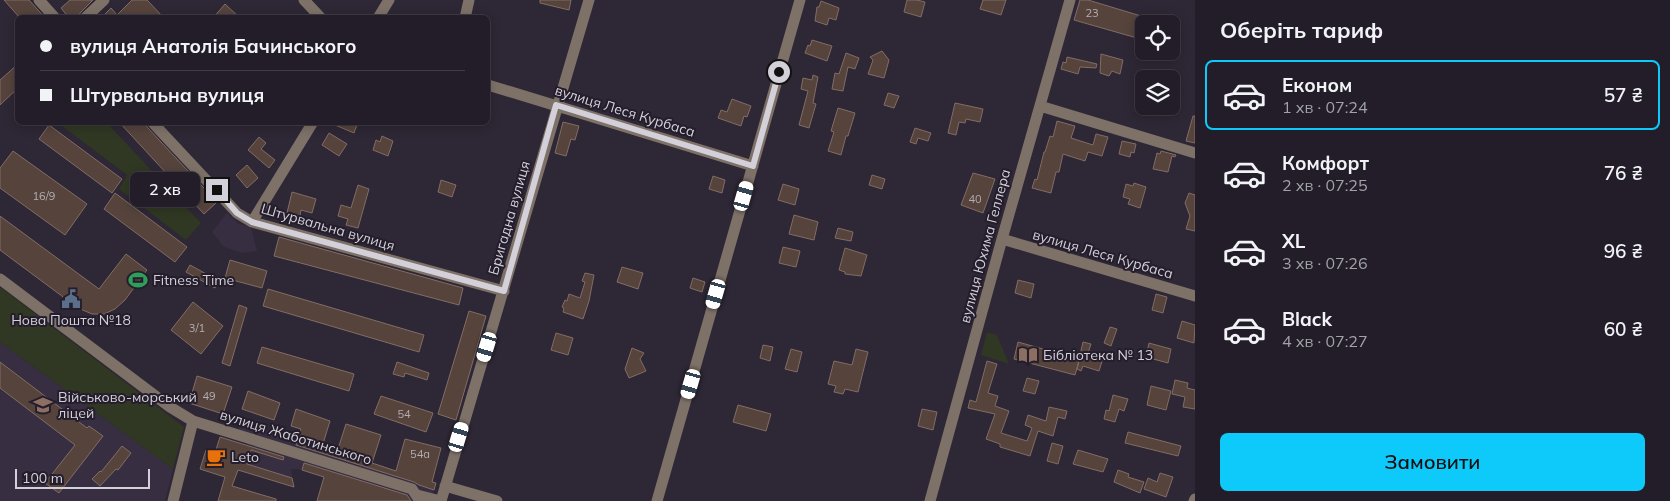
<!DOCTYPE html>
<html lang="uk">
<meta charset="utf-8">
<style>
:root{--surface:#221d28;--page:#2e2a34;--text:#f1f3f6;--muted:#a2a2a8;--line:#3f3b45;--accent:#0ecafa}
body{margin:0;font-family:Mulish,sans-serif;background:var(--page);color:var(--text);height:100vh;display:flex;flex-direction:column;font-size:19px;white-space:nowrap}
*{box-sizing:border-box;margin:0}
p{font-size:16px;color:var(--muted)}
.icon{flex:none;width:28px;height:28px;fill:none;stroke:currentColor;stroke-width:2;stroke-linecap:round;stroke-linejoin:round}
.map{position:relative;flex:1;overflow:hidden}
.details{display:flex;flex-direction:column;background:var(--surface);width:475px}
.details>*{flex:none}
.guide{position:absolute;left:15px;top:15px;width:475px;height:110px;border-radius:8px;box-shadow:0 2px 12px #0003,0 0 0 1px var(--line);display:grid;align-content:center;height:110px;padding:0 25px;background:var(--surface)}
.tools{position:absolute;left:1135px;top:15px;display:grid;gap:10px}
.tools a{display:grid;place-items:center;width:45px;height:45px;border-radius:8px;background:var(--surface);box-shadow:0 2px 12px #0003,0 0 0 1px var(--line);font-size:25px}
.scale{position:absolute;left:15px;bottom:12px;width:135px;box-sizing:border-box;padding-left:5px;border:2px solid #d4d0d9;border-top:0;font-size:14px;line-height:18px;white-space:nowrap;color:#d4d0d9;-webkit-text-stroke:4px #241d2b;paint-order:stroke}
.end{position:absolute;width:22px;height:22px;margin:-11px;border:6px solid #d4d0d9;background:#111;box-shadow:0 0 0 2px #111}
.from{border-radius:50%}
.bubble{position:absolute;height:35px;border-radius:8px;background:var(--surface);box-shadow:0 2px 12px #0003,0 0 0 1px var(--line);font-size:16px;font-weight:600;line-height:35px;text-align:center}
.car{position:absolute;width:15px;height:30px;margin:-15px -8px;border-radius:6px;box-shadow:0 0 4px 1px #0007;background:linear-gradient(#fff 24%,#345 0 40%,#fff 0 76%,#345 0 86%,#fff 0)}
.guide b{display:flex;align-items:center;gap:18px;height:48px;font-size:19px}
.guide b+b{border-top:1px solid var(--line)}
.guide i{width:12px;height:12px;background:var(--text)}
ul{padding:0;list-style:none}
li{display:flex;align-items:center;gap:15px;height:70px;margin:0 10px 8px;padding:0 15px;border:2px solid transparent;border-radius:8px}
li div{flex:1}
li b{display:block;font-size:19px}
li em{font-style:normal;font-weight:600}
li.selected{border-color:var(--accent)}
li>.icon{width:45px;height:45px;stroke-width:1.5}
h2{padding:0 25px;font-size:22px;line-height:60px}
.cta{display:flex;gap:10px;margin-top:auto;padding:10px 25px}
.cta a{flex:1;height:58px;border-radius:8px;background:var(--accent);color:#111;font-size:20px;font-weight:600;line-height:58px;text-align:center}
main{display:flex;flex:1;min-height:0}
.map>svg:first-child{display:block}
.built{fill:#382e42}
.green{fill:#303723}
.building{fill:#55433c;stroke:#816d66}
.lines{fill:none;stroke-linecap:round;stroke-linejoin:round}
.minor{stroke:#7d7168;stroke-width:11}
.route{stroke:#d4d0d9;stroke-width:6}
.labels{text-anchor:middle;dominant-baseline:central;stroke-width:4;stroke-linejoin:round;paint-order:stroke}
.number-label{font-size:11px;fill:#b4adb2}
.street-label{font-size:14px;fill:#d4d0d9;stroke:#241d2b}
.poi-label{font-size:14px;fill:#d4d0d9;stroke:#241d2b;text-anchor:start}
</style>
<main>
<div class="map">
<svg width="1195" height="501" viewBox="0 0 1195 501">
<rect width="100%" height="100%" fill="#2e2735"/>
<path class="built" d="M227 213 239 224 251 227 257 251 242 253 224 247 212 232Z
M0 342 173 469 165 501H0Z
M241 422 436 483 430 501H404L315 472 314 474 298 469H291L294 487 243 471 239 466 248 441 236 438Z"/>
<path class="green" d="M58 123H107L201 223 186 240 119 189 127 175Z
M0 287 184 427 173 469 0 342Z
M987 332 997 335 1009 364 981 355Z"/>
<path class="building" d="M4 0H29L45 18H20Z
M70 0H93L80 13 78 18H69L61 8Z
M132 0H147L164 18H101L111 8 117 15Z
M540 0H571L569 10 540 3Z
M907 0H917L925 2 921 17 904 12Z
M983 0H1006L1001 15 980 9Z
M1080 0H1088L1161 22V24H1144V40L1074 20Z
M821 1 839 8 836 20 829 18 827 25 815 21 817 7H819Z
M225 4 240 18H213Z
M812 40 832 46 827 61 805 53 808 45 810 46Z
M882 51 889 60 884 78 868 74 873 60 870 57Z
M846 53 859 58 855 69 848 67 843 91 832 89 835 73 839 74Z
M1101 54 1123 60 1120 74 1112 71 1109 76 1100 73Z
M1067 57 1097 64 1096 68 1080 67 1078 74 1061 69 1063 62 1066 63Z
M18 64V88L0 105V80Z
M813 75 818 77 813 103 816 104 809 128 799 125 808 91 801 89 803 78 812 80Z
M888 93 899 96 894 108 884 105Z
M732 99 751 106 747 117 744 116 741 126 718 118 721 110 727 112Z
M955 103 983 109 980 122 966 119 965 123 959 122 956 135 948 133Z
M838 108 855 113 848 136H846L841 155 828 151 834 132 831 131Z
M1193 116H1195V143L1186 141Z
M1057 121 1075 126 1071 138 1093 145 1096 134 1108 137 1102 156 1088 152 1085 161 1063 154 1059 172H1056L1051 193 1032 188 1035 179 1037 180 1044 152H1045L1050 136 1053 137Z
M119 122H144L147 127 217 202 204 214Z
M328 122H358L354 133Z
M563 122 579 126 575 140 571 139 566 156 555 153Z
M49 125 122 179 112 193 39 139Z
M915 128 931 133 928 141 918 138 916 144 910 142Z
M329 133 347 144 339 156 322 145Z
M382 136 393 141 388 156 373 150 376 140 380 142Z
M259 137 266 143 261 149 275 160 269 168 248 150Z
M1122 141 1136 144 1134 153 1131 152 1130 157 1119 154Z
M13 151 87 204 65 235 0 188V168Z
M1161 151 1176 155 1175 157 1172 156 1168 172 1153 169 1157 153 1160 154Z
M247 165 258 178 247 188 236 175Z
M973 173 995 179 983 213 961 205Z
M872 175 885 179 882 189 869 185Z
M713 176 725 180 722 193 709 189Z
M441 180 456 185 452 197 438 192Z
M1134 183 1146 187 1140 208 1128 204 1130 199 1123 197 1126 184 1133 186Z
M783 184 799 189 795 205 778 200Z
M358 185 369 189 358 228 346 225 348 219 338 216 341 205 351 208Z
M292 192 316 199 312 213 301 210 300 216 287 213Z
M115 193 187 247 175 262 104 209Z
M1189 193 1195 195V231L1186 229 1190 216 1185 203Z
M794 215 818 222 814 240 789 234Z
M0 216 99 289 126 254 147 270 125 300 115 309 104 314H92L78 308 0 250Z
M838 228 853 232 851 241 835 238Z
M279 237 463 288 459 305 274 256Z
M783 247 800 251 796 267 779 263Z
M845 248 867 255 861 276 845 274V272L839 270Z
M230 260 267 271 262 288 225 278Z
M190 265 219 281 215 288 186 272Z
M622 267 643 273 638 289 617 282Z
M585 273 594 275 589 301 583 319 563 312 564 308 562 307 565 300 567 301 569 294 580 298 585 282 582 281Z
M693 278 705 282 702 292 690 288Z
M1018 280 1034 284 1031 298 1015 293Z
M268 289 424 335 419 352 263 306Z
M1156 294 1167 297 1163 313 1152 310Z
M193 302 223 326 201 354 171 330Z
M239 305 247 308 230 366 222 363Z
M469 311 486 316 456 420 438 414Z
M1182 321 1195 325 1194 343 1177 338Z
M1110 327 1117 329 1111 346 1104 343Z
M556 333 573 338 568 355 551 350Z
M1018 342 1079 359 1083 342 1091 344 1088 353 1103 358 1099 371 1083 366 1081 371 1077 369 1079 361 1075 375 1014 359Z
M1149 343 1171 349 1168 363 1146 357Z
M763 345 773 347 770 361 760 358Z
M262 347 354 374 349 391 257 363Z
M632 348 644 353 640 359 646 371 629 378 625 369Z
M791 349 802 352 797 372 785 369Z
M856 349 868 352 858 392 845 389 843 394 834 392 836 386 828 384 834 361 852 365Z
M987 361 997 364 988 393 998 396 995 406 1009 411 1001 433 1027 441 1032 428 1025 425 1028 415 1046 421 1049 407 1067 411 1065 419 1058 417 1053 436 1038 431 1030 456 1000 447V444L986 439 995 414 968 408 970 400 976 402Z
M0 362 87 428 89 426 103 436 59 493 45 483 75 445 0 388Z
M397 362 429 373 427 380 405 373 404 377 393 374Z
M197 376 232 387 223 414 189 403Z
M1027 378 1039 381 1035 394 1023 391Z
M1175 380 1188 383 1187 388 1195 390V409L1183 407 1185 397 1172 394Z
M1151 386 1171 391 1166 410 1147 405Z
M248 391 280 403 274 420 242 409Z
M1113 395 1128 399 1124 411 1119 409 1115 422 1104 419 1106 410 1109 411Z
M381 396 433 413 426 432 374 414Z
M738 405 771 414 766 431 733 422Z
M296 409 330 421 322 447 337 452 346 424 381 435 372 463 396 471 405 439 441 448 432 482 436 483 434 490 419 485 414 482 296 445 301 429 291 426Z
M922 409 937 412 933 430 918 426Z
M1128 432 1181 446 1178 456 1125 443Z
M220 437 284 457 283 460 251 450 247 464 292 478 294 487 238 470 232 486 276 499V501H218L225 477 200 469 206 450 215 453Z
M1052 443 1063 446 1058 464 1047 461Z
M122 446 131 453 118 470 116 469 100 486 92 479 100 471 101 472Z
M1078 450 1108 459 1103 472 1073 464Z
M304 463 407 495 411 501H317L324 477 302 470Z
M1118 470 1129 474 1128 477 1144 482 1140 493 1114 482Z
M1160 473 1173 477 1166 497 1144 489 1148 478 1157 482Z"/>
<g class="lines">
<path class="minor" d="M39 0 55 18
M304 0 321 18
M85 18 104 0
M378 18 389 0
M465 18 469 0
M488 85 753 166
M1040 106 1195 153
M152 122 237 213 252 222 504 291
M252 222 313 122
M1002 239 1195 296
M0 279 170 407 193 421 412 489 420 501
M445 486 497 501
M417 495 441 501
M173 501 193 421
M441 501 589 0
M657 501 800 0
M930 501 1002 239 1070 0
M1194 501 1195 499"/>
</g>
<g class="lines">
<path class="route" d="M217 190 237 213 252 222 504 291 556 105 753 166 779 72"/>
</g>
<defs>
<g id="stadium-bare" transform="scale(1.5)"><path d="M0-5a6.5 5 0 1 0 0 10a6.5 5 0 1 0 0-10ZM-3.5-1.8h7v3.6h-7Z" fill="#2e9e5b" stroke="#241d2b" stroke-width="2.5" paint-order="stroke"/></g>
<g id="civic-bare" transform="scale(1.5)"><path d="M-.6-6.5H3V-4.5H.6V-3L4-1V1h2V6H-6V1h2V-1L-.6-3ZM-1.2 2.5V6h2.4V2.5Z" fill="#5c6f8a" stroke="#241d2b" stroke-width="2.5" paint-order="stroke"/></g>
<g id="library-bare" transform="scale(1.5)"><path d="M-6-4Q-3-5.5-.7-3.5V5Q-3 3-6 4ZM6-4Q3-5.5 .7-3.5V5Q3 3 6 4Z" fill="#8d6e63" stroke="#241d2b" stroke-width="2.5" paint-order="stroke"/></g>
<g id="university-bare" transform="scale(1.5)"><path d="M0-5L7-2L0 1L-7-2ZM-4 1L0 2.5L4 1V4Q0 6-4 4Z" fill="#8d6e63" stroke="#241d2b" stroke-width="2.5" paint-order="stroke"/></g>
<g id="cafe-bare" transform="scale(1.5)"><path d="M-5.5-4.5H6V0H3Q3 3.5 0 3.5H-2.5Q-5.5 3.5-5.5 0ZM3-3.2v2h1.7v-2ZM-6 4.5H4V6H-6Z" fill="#e8710a" stroke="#241d2b" stroke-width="2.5" paint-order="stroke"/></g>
</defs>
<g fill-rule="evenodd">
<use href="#stadium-bare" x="138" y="280"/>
<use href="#civic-bare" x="71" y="299"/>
<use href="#library-bare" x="1028" y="355"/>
<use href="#university-bare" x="43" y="405"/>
<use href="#cafe-bare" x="216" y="457"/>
</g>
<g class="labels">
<g class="number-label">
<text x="1092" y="13">23</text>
<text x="44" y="196">16/9</text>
<text x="975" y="199">40</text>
<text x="197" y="328">3/1</text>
<text x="209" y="396">49</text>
<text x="404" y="414">54</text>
<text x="420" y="454">54а</text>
</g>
<g class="street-label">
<text transform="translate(625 111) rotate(17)">вулиця Леся Курбаса</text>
<text transform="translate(509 218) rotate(-74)">Бригадна вулиця</text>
<text transform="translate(328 227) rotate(16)">Штурвальна вулиця</text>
<text transform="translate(985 246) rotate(-75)">вулиця Юхима Геллера</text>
<text transform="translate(1103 254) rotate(16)">вулиця Леся Курбаса</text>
<text transform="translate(296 437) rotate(17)">вулиця Жаботинського</text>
</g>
<g class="poi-label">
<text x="153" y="280">Fitness Time</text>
<text x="71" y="320" text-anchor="middle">Нова Пошта №18</text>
<text x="1043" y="355">Бібліотека № 13</text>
<text x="58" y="397">Військово-морський<tspan x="58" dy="16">ліцей</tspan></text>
<text x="231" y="457">Leto</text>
</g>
</g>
</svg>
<div class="tools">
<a><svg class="icon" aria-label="locate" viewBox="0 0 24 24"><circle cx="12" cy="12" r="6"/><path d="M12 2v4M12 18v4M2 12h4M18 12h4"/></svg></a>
<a><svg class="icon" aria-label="layers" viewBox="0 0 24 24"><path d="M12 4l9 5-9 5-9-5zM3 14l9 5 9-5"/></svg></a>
</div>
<div class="scale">100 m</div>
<i class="end from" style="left:779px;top:72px"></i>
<i class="end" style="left:217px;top:190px"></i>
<div class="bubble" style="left:130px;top:172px;width:70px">2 хв</div>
<i class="car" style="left:744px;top:196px;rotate:16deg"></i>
<i class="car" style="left:716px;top:294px;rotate:196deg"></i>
<i class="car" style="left:487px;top:347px;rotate:197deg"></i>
<i class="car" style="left:691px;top:384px;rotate:196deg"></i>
<i class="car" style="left:459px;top:437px;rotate:17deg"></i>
<div class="guide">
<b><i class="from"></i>вулиця Анатолія Бачинського</b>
<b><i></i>Штурвальна вулиця</b>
</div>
</div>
<section class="details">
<h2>Оберіть тариф</h2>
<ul>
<li class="selected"><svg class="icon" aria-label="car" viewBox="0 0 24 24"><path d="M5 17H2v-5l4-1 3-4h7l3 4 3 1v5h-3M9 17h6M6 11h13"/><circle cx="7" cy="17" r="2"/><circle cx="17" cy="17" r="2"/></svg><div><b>Економ</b><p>1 хв · 07:24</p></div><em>57 ₴</em></li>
<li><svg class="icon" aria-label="car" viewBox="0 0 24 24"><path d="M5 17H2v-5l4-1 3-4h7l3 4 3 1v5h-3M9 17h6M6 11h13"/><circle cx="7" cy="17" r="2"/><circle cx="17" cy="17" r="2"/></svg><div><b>Комфорт</b><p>2 хв · 07:25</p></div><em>76 ₴</em></li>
<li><svg class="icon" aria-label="car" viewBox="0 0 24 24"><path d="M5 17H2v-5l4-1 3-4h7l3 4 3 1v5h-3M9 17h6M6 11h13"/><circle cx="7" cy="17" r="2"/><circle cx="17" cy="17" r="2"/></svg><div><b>XL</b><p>3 хв · 07:26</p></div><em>96 ₴</em></li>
<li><svg class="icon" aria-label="car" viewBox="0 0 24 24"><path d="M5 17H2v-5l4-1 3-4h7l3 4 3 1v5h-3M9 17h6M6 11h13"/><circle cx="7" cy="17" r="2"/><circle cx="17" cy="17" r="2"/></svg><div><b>Black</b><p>4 хв · 07:27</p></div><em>60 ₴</em></li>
</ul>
<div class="cta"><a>Замовити</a></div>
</section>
</main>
